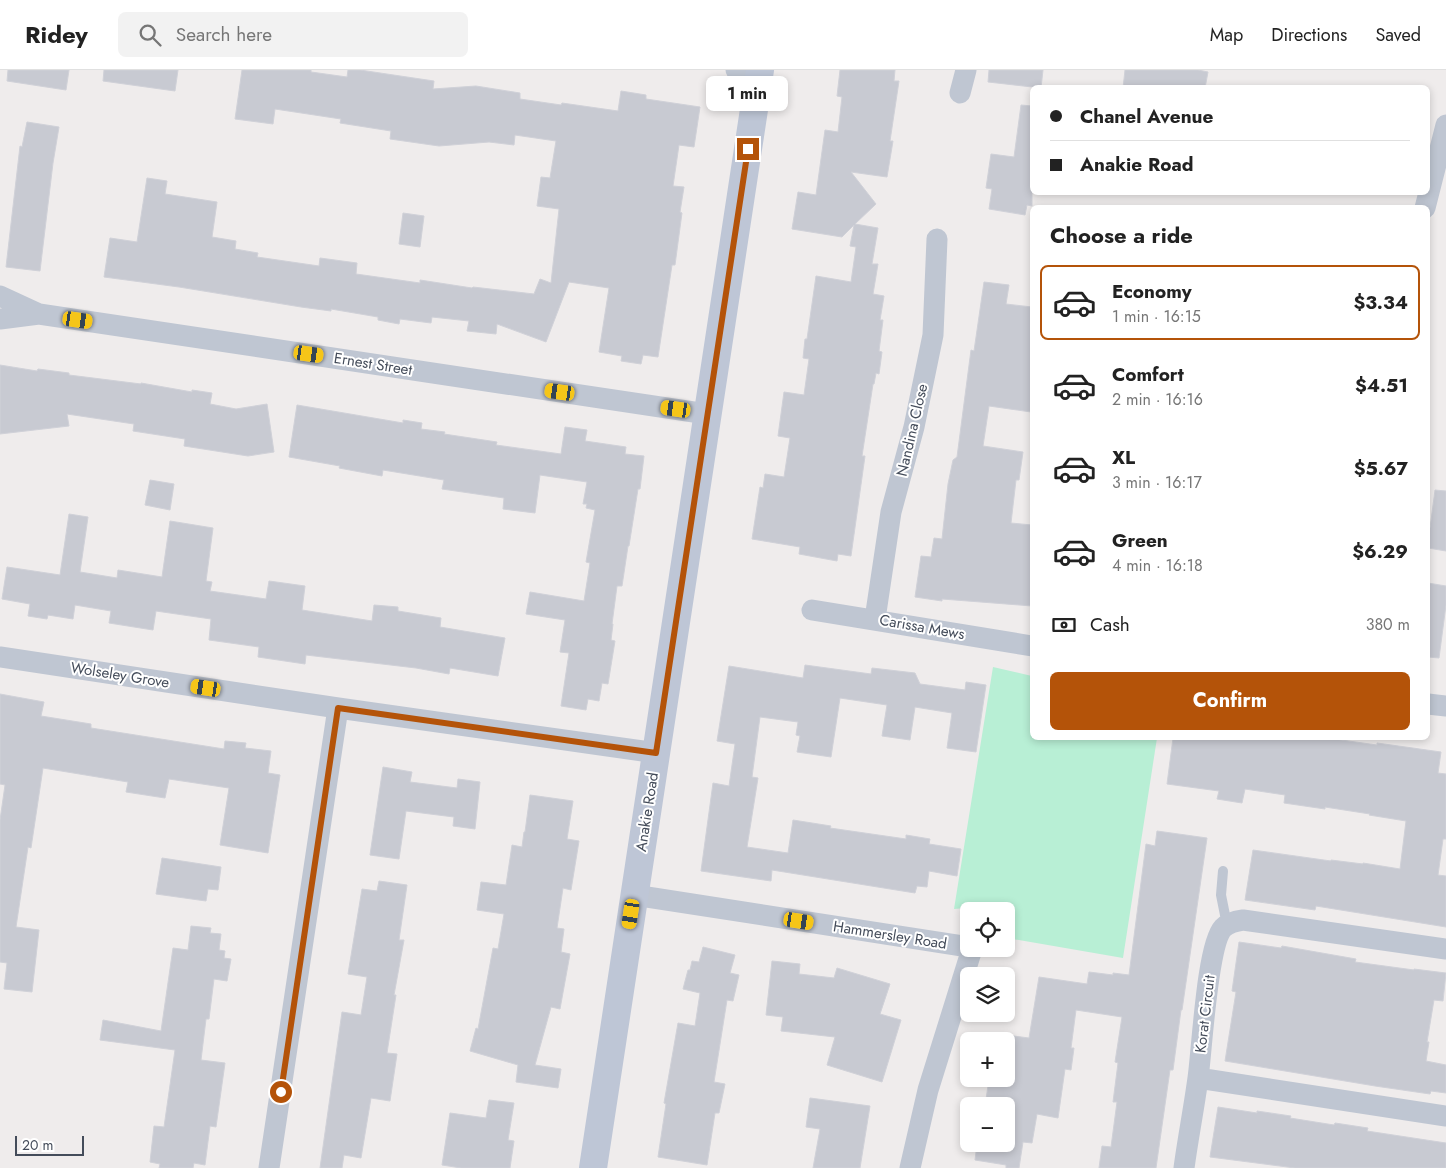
<!DOCTYPE html>
<meta charset="utf-8">
<style>
:root{--surface:#fff;--page:#f2f2f2;--text:#222;--muted:#767676;--line:#e0e0e0;--accent:#b45309}
body{margin:0;font-family:Jost,sans-serif;background:var(--page);color:var(--text);height:100vh;display:flex;flex-direction:column;font-size:19px;white-space:nowrap}
*{box-sizing:border-box;margin:0}
p{font-size:16px;color:var(--muted)}
.icon{flex:none;width:28px;height:28px;fill:none;stroke:currentColor;stroke-width:2;stroke-linecap:round;stroke-linejoin:round}
.map{position:relative;flex:1;overflow:hidden}
.panel{position:absolute;left:1030px;top:135px;width:400px;height:535px;display:flex;flex-direction:column;background:var(--surface);border-radius:8px;box-shadow:0 2px 8px #0003}
.panel>*{flex:none}
.top-card{position:absolute;left:1030px;top:15px;width:400px;height:110px;border-radius:8px;box-shadow:0 2px 8px #0003;display:grid;align-content:center;height:110px;padding:0 20px;background:var(--surface)}
.controls{position:absolute;left:960px;top:832px;display:grid;gap:10px}
.controls a{display:grid;place-items:center;width:55px;height:55px;border-radius:8px;background:var(--surface);box-shadow:0 2px 8px #0003;font-size:25px}
.scale{position:absolute;left:15px;bottom:12px;width:69px;box-sizing:border-box;padding-left:5px;border:2px solid #444c5a;border-top:0;font-size:14px;line-height:18px;white-space:nowrap;color:#444c5a;-webkit-text-stroke:4px #fff;paint-order:stroke}
.end{position:absolute;width:22px;height:22px;margin:-11px;border:6px solid #b45309;background:#fff;box-shadow:0 0 0 2px #fff}
.from{border-radius:50%}
.bubble{position:absolute;height:35px;border-radius:8px;background:var(--surface);box-shadow:0 2px 8px #0003;font-size:16px;font-weight:700;line-height:35px;text-align:center}
.car{position:absolute;width:15px;height:30px;margin:-15px -8px;border-radius:6px;box-shadow:0 0 4px 1px #0007;background:linear-gradient(#f5c518 24%,#345 0 40%,#f5c518 0 76%,#345 0 86%,#f5c518 0)}
.top-card b{display:flex;align-items:center;gap:18px;height:48px;font-size:19px}
.top-card b+b{border-top:1px solid var(--line)}
.top-card i{width:12px;height:12px;background:var(--text)}
ul{padding:0;list-style:none}
li{display:flex;align-items:center;gap:15px;height:75px;margin:0 10px 8px;padding:0 10px;border:2px solid transparent;border-radius:8px}
li div{flex:1}
li b{display:block;font-size:19px}
li em{font-style:normal;font-weight:700}
li.on{border-color:var(--accent)}
li>.icon{width:45px;height:45px;stroke-width:1.5}
h2{padding:0 20px;font-size:22px;line-height:60px}
.pay{display:flex;align-items:center;gap:12px;height:55px;padding:0 20px;font-size:19px}
.pay p{margin-inline-start:auto}
.cta{display:flex;gap:10px;margin-top:auto;padding:10px 20px}
.cta a{flex:1;height:58px;border-radius:8px;background:var(--accent);color:#fff;font-size:20px;font-weight:700;line-height:58px;text-align:center}
header{display:flex;align-items:center;gap:30px;box-sizing:border-box;height:70px;padding:0 25px;background:var(--surface);border-bottom:1px solid var(--line)}
header strong{font-size:24px}
nav{display:flex;gap:28px;margin-inline-start:auto;font-size:18px}
.search{width:350px;height:45px;background:var(--page);display:flex;align-items:center;gap:12px;box-sizing:border-box;padding:0 18px;border-radius:8px;color:var(--muted);font-size:19px}
.map>svg:first-child{display:block}
.green{fill:#b8efd5}
.building{fill:#c8cad2;stroke:#d0d1d8}
.lines{fill:none;stroke-linecap:round;stroke-linejoin:round}
.service{stroke:#bfc6d2;stroke-width:10}
.minor{stroke:#bfc6d2;stroke-width:21}
.secondary{stroke:#bec6d6;stroke-width:28}
.route{stroke:#b45309;stroke-width:6}
.labels{text-anchor:middle;dominant-baseline:central;stroke-width:4;stroke-linejoin:round;paint-order:stroke}
.street-label{font-size:15px;fill:#444c5a;stroke:#fff}
</style>
<header>
<strong>Ridey</strong>
<div class="search"><svg class="icon" aria-label="search" viewBox="0 0 24 24"><circle cx="10" cy="10" r="6"/><path d="M15 15l6 6"/></svg>Search here</div>
<nav><a>Map</a><a>Directions</a><a>Saved</a></nav>
</header>
<div class="map">
<svg width="1446" height="1098" viewBox="0 0 1446 1098">
<rect width="100%" height="100%" fill="#efecec"/>
<path class="green" d="M993 597 1032 606V668H1157L1123 888 1007 868 1006 841H990L977 837 954 839Z"/>
<path class="building" d="M8 0H69L66 20 7 11Z
M104 0H178L175 21 103 11Z
M242 0H311V2L347 7 348 0H360L434 11 433 19 476 16 520 23V29L561 35 562 33 618 41 621 21 646 25V29L700 37 694 77 679 75 673 116 684 117 680 142 682 143 675 195H672L658 287 643 285 641 294 621 291 622 286 599 282 609 218 569 212 546 272 497 254 496 264 467 261 469 251 432 247 431 253 400 249 399 254 378 250V247L331 239V241L301 237 179 217 104 207 110 168 137 172 147 108 167 111 165 124 217 132 212 167 236 171 235 179 258 183 257 187 319 196 320 188 357 193 356 204 420 213V210L472 218 473 217 534 224 540 209 551 213 559 139 537 136 541 107 550 108 556 71 515 65 514 75 489 72 439 76 390 69 391 61 340 53 341 49 275 39 273 54 235 49Z
M840 0H895L894 11H899L890 71H893L887 107 851 102 876 134 855 154 878 158 872 194H878L873 224 884 226 880 250H883L879 281 882 282 879 304 876 303 874 314H873L862 386H865L851 486 838 484 837 491 799 484 800 477 752 469 760 417 763 418 765 404 784 407 790 368 778 366 784 322 804 325 809 289 803 288 805 269H807L816 206 851 212 856 177 850 176 854 155 842 167 792 159 798 122 816 125 825 60 838 62 842 27 837 26Z
M989 0H1043L1041 18 988 12Z
M1125 0H1198L1208 2 1205 18H1123Z
M1021 35 1032 36V136L1027 135 1025 145 989 139 992 119 986 118 991 84 1014 87Z
M27 52 59 57 53 93 40 201 6 197 20 76 22 77Z
M403 143 424 146 420 177 399 174Z
M984 212 1009 215 1006 234 1032 237V331L1031 342 989 336 983 376 1023 382 1019 410H1016L1011 453 1032 455V536L942 529V531L915 527 921 486 931 487 934 468 942 469 948 414 953 390 957 387 971 280 974 281Z
M0 295 37 301 38 299 69 303V305L141 314V313L192 322V320L212 323 210 334 236 339 267 334 274 382 248 386 184 376 185 369 133 361 134 354 67 344 69 356 0 364Z
M297 335 403 353V350L422 353 421 359 445 362 444 364 497 372 496 375 561 384 565 357 587 360 585 371 626 377 625 384 644 386 640 419H638L629 476H628L622 516H617L612 554H613L611 570 615 571 608 614 602 613 599 631 588 629 586 640 561 636 569 583 560 582 565 550 526 544 530 522 584 531 590 493 586 492 595 440 586 438 587 434H583L587 412 540 405 535 443 503 439 504 428 442 419 444 410 383 400 382 406 339 398 340 396 289 387Z
M150 410 174 414 170 440 145 435Z
M1435 420 1446 421V481L1428 478V458H1430Z
M69 444 88 447 80 502 117 508 118 500 162 507 170 451 213 458 206 511 212 512 210 521 266 529 269 511 305 516 302 540 372 551 374 535 398 537V541L441 548 440 557 505 568 498 606 450 598 449 604 416 598 306 585 305 594 258 587 259 577 209 570 211 549 156 541 153 560 109 553 111 541 75 535 73 549 48 545 47 549 28 546 30 534 2 529 7 497 60 505Z
M1428 513 1446 516V535L1439 588 1428 587Z
M805 595 871 604 872 598 915 603 920 614 965 620 966 612 986 615 976 682 947 678 952 643 915 637 910 670 882 666 887 635 840 628 831 687 797 682 800 666 796 665 798 652 760 647 752 707 758 708 747 777 788 783 793 750 831 756 830 758 906 769V765L930 769 929 774 961 779 957 806 929 801 927 817 917 816 915 823 772 800 771 811 701 801 713 713 729 716 735 674 717 671 729 596 803 608Z
M0 624 44 632 41 646 91 654V658L224 679 225 671 246 673 245 678 271 681 268 703 280 705 268 783 220 775 229 718 169 709 165 728 126 722 128 712 43 698 31 778 28 777 16 857 39 860 32 922 4 919 7 893 0 892V750L5 715 0 714Z
M1173 668H1327L1377 675V673L1441 682 1438 703 1446 704V769H1443L1438 805 1446 806V857L1316 836 1315 840 1245 830 1253 780 1331 791V790L1363 794V793L1400 799 1406 751 1369 745 1370 744 1325 737V739L1284 733 1285 725 1245 719 1242 733 1217 729 1219 721 1167 714Z
M383 697 412 702 410 712 457 718 458 709 480 712 475 759 453 756 454 747 406 741 399 789 370 785Z
M530 725 573 731 567 769 579 771 571 820 563 818 557 858 564 859 561 882 570 884 560 939 551 937 535 995 561 999 558 1018 516 1012 518 995 470 981 476 958 478 959 493 878 498 879 504 844 477 840 481 812 506 815 512 775 522 777 524 762H525Z
M1157 761 1207 768 1182 940H1181L1173 1000H1170L1156 1098H1099L1102 1076 1111 1077 1117 1032H1113L1118 993 1115 992 1122 947 1076 940 1071 978H1074L1071 1000 1065 999 1058 1048 1037 1044 1032 1073 1023 1072 1019 1098H1006V1095L975 1090 977 1074H1006V1036H985L989 1009H1006V965L1029 968 1039 907 1087 914 1089 902 1113 905V903L1129 905 1146 774 1155 776Z
M162 788 221 797 218 820 208 819 206 831 156 824Z
M379 811 407 815 399 870H404L394 925H396L387 983 397 984 390 1031 371 1028 361 1088 344 1085 342 1098H320L342 942 361 945 367 907 348 904 362 819 377 821Z
M191 856 211 858 210 863 221 864 219 880 225 881 224 888 231 889 227 911 214 909 209 949H206L201 990 225 993 216 1057 210 1056 205 1095 194 1093 193 1098H159L160 1094 150 1092 154 1056 164 1057 175 980 100 970 103 950 161 961 173 878 188 880Z
M1239 872 1281 878 1282 876 1356 889 1355 892 1414 900V899L1446 903 1443 931 1434 930 1427 972H1429L1426 991 1446 995V1023L1431 1021 1430 1024 1375 1016 1225 991 1236 922 1232 921Z
M703 877 735 885 730 903 739 905 733 931 727 930 714 1012 725 1014 719 1043H715L707 1095 658 1087 666 1034 664 1033 678 953 695 956 700 923 683 919 688 900H690L692 891 699 892Z
M772 891 800 894 799 904 834 908 837 898 890 914 880 944 901 950 882 1012 827 995 835 967 781 961 783 947 766 945Z
M810 1028 870 1036 860 1098H813L820 1059 806 1057Z
M489 1030 514 1033 508 1070 514 1071 510 1098H461L442 1095 450 1043 486 1048Z
M1218 1037 1257 1043V1041L1291 1046 1290 1048 1334 1055 1335 1053 1368 1058 1367 1061 1446 1073V1098H1295L1210 1087Z"/>
<g class="lines">
<path class="service" d="M1223 801 1221 825 1227 855"/>
<path class="minor" d="M736 0 759 3
M960 23 966 0
M1425 138 1446 55
M0 226 39 244
M0 249 39 244 707 344
M812 540 1032 576
M875 549 891 442 914 357 933 265 937 169
M0 587 338 638 657 683
M1428 634 1446 636
M634 825 969 877
M1198 1008 1446 1046
M269 1098 338 638
M910 1098 928 1020 972 879
M1184 1098C1188 1068 1194 1038 1198 1008 1202 980 1207 875 1223 858 1228 853 1236 851 1243 850L1446 879"/>
<path class="secondary" d="M593 1098 760 0"/>
</g>
<g class="lines">
<path class="route" d="M281 1022 338 638 656 683 748 79"/>
</g>
<g class="labels">
<g class="street-label">
<text transform="translate(373 294) rotate(9)">Ernest Street</text>
<text transform="translate(912 360) rotate(-77)">Nandina Close</text>
<text transform="translate(922 557) rotate(10)">Carissa Mews</text>
<text transform="translate(120 605) rotate(9)">Wolseley Grove</text>
<text transform="translate(647 742) rotate(-81)">Anakie Road</text>
<text transform="translate(890 865) rotate(9)">Hammersley Road</text>
<text transform="translate(1205 944) rotate(-83)">Korat Circuit</text>
</g>
</g>
</svg>
<div class="controls">
<a><svg class="icon" aria-label="locate" viewBox="0 0 24 24"><circle cx="12" cy="12" r="6"/><path d="M12 2v4M12 18v4M2 12h4M18 12h4"/></svg></a>
<a><svg class="icon" aria-label="layers" viewBox="0 0 24 24"><path d="M12 4l9 5-9 5-9-5zM3 14l9 5 9-5"/></svg></a>
<a>+</a>
<a>−</a>
</div>
<div class="scale">20 m</div>
<i class="end from" style="left:281px;top:1022px"></i>
<i class="end" style="left:748px;top:79px"></i>
<div class="bubble" style="left:706px;top:6px;width:82px">1 min</div>
<i class="car" style="left:78px;top:250px;rotate:98deg"></i>
<i class="car" style="left:309px;top:284px;rotate:98deg"></i>
<i class="car" style="left:560px;top:322px;rotate:278deg"></i>
<i class="car" style="left:676px;top:339px;rotate:278deg"></i>
<i class="car" style="left:206px;top:618px;rotate:279deg"></i>
<i class="car" style="left:631px;top:844px;rotate:189deg"></i>
<i class="car" style="left:799px;top:851px;rotate:99deg"></i>
<div class="top-card">
<b><i class="from"></i>Chanel Avenue</b>
<b><i></i>Anakie Road</b>
</div>
<section class="panel">
<h2>Choose a ride</h2>
<ul>
<li class="on"><svg class="icon" aria-label="car" viewBox="0 0 24 24"><path d="M5 17H2v-5l4-1 3-4h7l3 4 3 1v5h-3M9 17h6M6 11h13"/><circle cx="7" cy="17" r="2"/><circle cx="17" cy="17" r="2"/></svg><div><b>Economy</b><p>1 min · 16:15</p></div><em>$3.34</em></li>
<li><svg class="icon" aria-label="car" viewBox="0 0 24 24"><path d="M5 17H2v-5l4-1 3-4h7l3 4 3 1v5h-3M9 17h6M6 11h13"/><circle cx="7" cy="17" r="2"/><circle cx="17" cy="17" r="2"/></svg><div><b>Comfort</b><p>2 min · 16:16</p></div><em>$4.51</em></li>
<li><svg class="icon" aria-label="car" viewBox="0 0 24 24"><path d="M5 17H2v-5l4-1 3-4h7l3 4 3 1v5h-3M9 17h6M6 11h13"/><circle cx="7" cy="17" r="2"/><circle cx="17" cy="17" r="2"/></svg><div><b>XL</b><p>3 min · 16:17</p></div><em>$5.67</em></li>
<li><svg class="icon" aria-label="car" viewBox="0 0 24 24"><path d="M5 17H2v-5l4-1 3-4h7l3 4 3 1v5h-3M9 17h6M6 11h13"/><circle cx="7" cy="17" r="2"/><circle cx="17" cy="17" r="2"/></svg><div><b>Green</b><p>4 min · 16:18</p></div><em>$6.29</em></li>
</ul>
<div class="pay"><svg class="icon" aria-label="cash" viewBox="0 0 24 24"><path d="M3 7h18v10H3z"/><circle cx="12" cy="12" r="2"/></svg>Cash<p>380 m</p></div>
<div class="cta"><a>Confirm</a></div>
</section>
</div>
